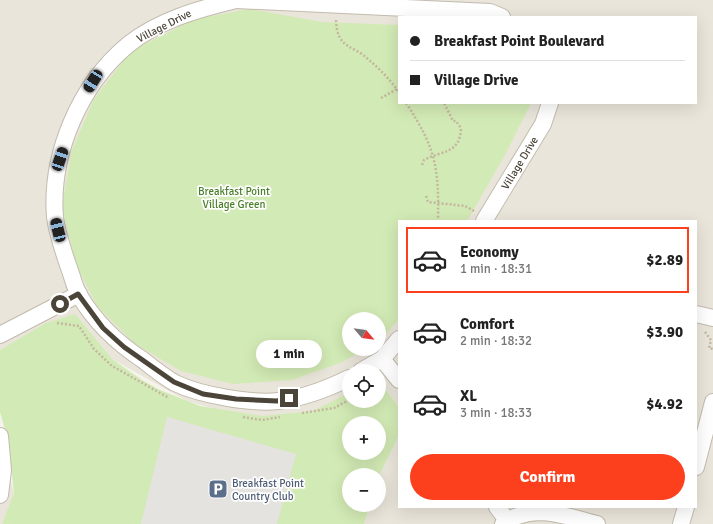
<!DOCTYPE html>
<meta charset="utf-8">
<style>
:root{--surface:#fff;--page:#f6f6f6;--text:#222;--muted:#767676;--line:#e0e0e0;--accent:#fc3f1d}
body{margin:0;font-family:Signika,sans-serif;background:var(--page);color:var(--text);height:100vh;display:flex;flex-direction:column;font-size:15px;white-space:nowrap}
*{box-sizing:border-box;margin:0}
p{font-size:13px;color:var(--muted)}
.icon{flex:none;width:22px;height:22px;fill:none;stroke:currentColor;stroke-width:2;stroke-linecap:round;stroke-linejoin:round}
.map{position:relative;flex:1;overflow:hidden}
.panel{position:absolute;left:398px;top:220px;width:299px;height:288px;display:flex;flex-direction:column;background:var(--surface);border-radius:0px;box-shadow:0 4px 16px #0002}
.panel>*{flex:none}
.hud{position:absolute;left:398px;top:16px;width:299px;height:88px;border-radius:0px;box-shadow:0 4px 16px #0002;display:grid;align-content:center;height:88px;padding:0 12px;background:var(--surface)}
.needle{width:26px;rotate:119deg}
.buttons{position:absolute;left:342px;top:312px;display:grid;gap:8px}
.buttons a{display:grid;place-items:center;width:44px;height:44px;border-radius:50%;background:var(--surface);box-shadow:0 4px 16px #0002;font-size:20px}
.end{position:absolute;width:18px;height:18px;margin:-9px;border:5px solid #4b4439;background:#fff;box-shadow:0 0 0 2px #fff}
.from{border-radius:50%}
.bubble{position:absolute;height:28px;border-radius:14px;background:var(--surface);box-shadow:0 4px 16px #0002;font-size:13px;font-weight:700;line-height:28px;text-align:center}
.car{position:absolute;width:12px;height:24px;margin:-12px -6px;border-radius:5px;box-shadow:0 0 3px 1px #0007;background:linear-gradient(#222 24%,#8ab4d8 0 40%,#222 0 76%,#8ab4d8 0 86%,#222 0)}
.hud b{display:flex;align-items:center;gap:14px;height:38px;font-size:15px}
.hud b+b{border-top:1px solid var(--line)}
.hud i{width:10px;height:10px;background:var(--text)}
ul{padding:7px 0 0;list-style:none}
li{display:flex;align-items:center;gap:12px;height:66px;margin:0 8px 6px;padding:0 4px;border:2px solid transparent;border-radius:0px}
li div{flex:1}
li b{display:block;font-size:15px}
li em{font-style:normal;font-weight:700}
li.active{border-color:var(--accent)}
li>.icon{width:36px;height:36px;stroke-width:1.5}
.button{display:flex;gap:8px;margin-top:auto;padding:8px 12px}
.button a{flex:1;height:46px;border-radius:24px;background:var(--accent);color:#fff;font-size:16px;font-weight:700;line-height:46px;text-align:center}
.map>svg:first-child{display:block}
.residential{fill:#eae5da;fill-rule:evenodd}
.green{fill:#d2eab5;fill-rule:evenodd}
.parking{fill:#e5e3e0}
.lines{fill:none;stroke-linecap:round;stroke-linejoin:round}
.street-casing{stroke:#c2bbae;stroke-width:18}
.path{stroke:#c4b79f;stroke-width:2.5;stroke-dasharray:2 2;stroke-linecap:butt}
.street{stroke:#fff;stroke-width:16}
.route{stroke:#4b4439;stroke-width:5}
.labels{text-anchor:middle;dominant-baseline:central;stroke-width:3.5;stroke-linejoin:round;paint-order:stroke}
.street-label{font-size:11px;fill:#4b4439;stroke:#fff}
.park-label{font-size:11px;fill:#4a7f2a;stroke:#fff}
.service-label{font-size:11px;fill:#4e5e75;stroke:#fff;text-anchor:start}
</style>
<div class="map">
<svg width="713" height="524" viewBox="0 0 713 524">
<rect width="100%" height="100%" fill="#f6f3ec"/>
<path class="residential" d="M0 0H713V524H364L370 505H379V476L399 435V507H696V221H399V407L379 381V371H349V400L342 405 264 423 187 401 112 359H0ZM399 17H696V103H399ZM349 319H379V349H349Z
M0 440 14 493 4 524H0Z"/>
<path class="green" d="M250 9 322 22 399 25V103H531L505 155 467 221H399V319L380 341 379 342V319H349V349H366L340 363 292 380 233 384 181 371 134 343 97 306 76 264 62 207 72 150 94 99 131 51 195 19Z
M75 314 112 359 142 380 160 390 200 406 262 416 313 411 349 393V401H379V381L399 407V435L379 476V475H349V505H370L364 524H2L14 493 8 440 0 412V350L46 323ZM349 423H379V453H349Z"/>
<path class="parking" d="M167 417 296 454 277 524H141Z"/>
<g class="lines">
<g class="street-casing">
<g id="street">
<path d="M236 0C199 9 159 20 129 44 80 84 50 154 55 217 57 233 63 250 68 265 72 275 74 286 79 295 95 322 117 343 143 360 153 368 164 377 175 383 200 395 251 404 278 401 303 398 327 389 349 378"/>
<path d="M236 0 490 12 502 17"/>
<path id="s1" d="M484 221 543 124 550 103"/>
<path d="M696 314 713 318"/>
<path d="M0 335 79 294"/>
<path d="M382 359 399 380"/>
<path d="M361 371 382 359 399 339"/>
<path d="M0 436 3 470 0 495"/>
<path d="M696 467 713 402"/>
<path d="M497 507 507 520"/>
<path d="M503 524C532 502 565 516 597 524"/>
<path d="M681 524 686 507"/>
</g>
</g>
<path class="path" d="M336 20C337 50 353 44 369 60 380 69 391 81 399 92
M381 98 399 88
M406 103C436 148 439 168 438 221
M422 165 424 160C443 150 460 154 461 128L456 121H453L444 103
M426 196 428 202 465 206 474 211
M57 323 79 326 94 349 112 366 169 398
M705 332 711 340 709 348 713 349
M302 413 334 408 349 400
M243 417 262 420 280 417"/>
<use href="#street" class="street"/>
</g>
<g class="lines">
<path class="route" d="M60 304 78 294 103 328 124 347 174 382 203 394 236 399 277 401 289 398"/>
</g>
<defs>
<g id="parking-square" transform="scale(1)"><rect x="-9" y="-9" width="18" height="18" rx="4" fill="#5c6f8a" stroke="#fff"/><path d="M-3.5-5.5H1a3.5 3.5 0 0 1 0 7H-1V5.5H-3.5ZM-1-3.4V-.6H.8a1.4 1.4 0 0 0 0-2.8Z" fill="#fff"/></g>
</defs>
<g fill-rule="evenodd">
<use href="#parking-square" x="218" y="489"/>
</g>
<g class="labels">
<g class="street-label">
<text transform="translate(164 26) rotate(-27)">Village Drive</text>
<text stroke="none"><textPath href="#s1" startOffset="68">Village Drive</textPath></text>
</g>
<g class="park-label">
<text x="234" y="191">Breakfast Point<tspan x="234" dy="13">Village Green</tspan></text>
</g>
<g class="service-label">
<text x="232" y="483">Breakfast Point<tspan x="232" dy="13">Country Club</tspan></text>
</g>
</g>
</svg>
<div class="buttons">
<a><svg class="needle" viewBox="-14 -14 28 28"><path d="M0-13l5 13h-10z" fill="#e53935"/><path d="M0 13l5-13h-10z" fill="#767676"/></svg></a>
<a><svg class="icon" aria-label="locate" viewBox="0 0 24 24"><circle cx="12" cy="12" r="6"/><path d="M12 2v4M12 18v4M2 12h4M18 12h4"/></svg></a>
<a>+</a>
<a>−</a>
</div>
<i class="end from" style="left:60px;top:304px"></i>
<i class="end" style="left:289px;top:398px"></i>
<div class="bubble" style="left:256px;top:340px;width:66px">1 min</div>
<i class="car" style="left:93px;top:81px;rotate:212deg"></i>
<i class="car" style="left:60px;top:159px;rotate:19deg"></i>
<i class="car" style="left:58px;top:230px;rotate:346deg"></i>
<div class="hud">
<b><i class="from"></i>Breakfast Point Boulevard</b>
<b><i></i>Village Drive</b>
</div>
<section class="panel">
<ul>
<li class="active"><svg class="icon" aria-label="car" viewBox="0 0 24 24"><path d="M5 17H2v-5l4-1 3-4h7l3 4 3 1v5h-3M9 17h6M6 11h13"/><circle cx="7" cy="17" r="2"/><circle cx="17" cy="17" r="2"/></svg><div><b>Economy</b><p>1 min · 18:31</p></div><em>$2.89</em></li>
<li><svg class="icon" aria-label="car" viewBox="0 0 24 24"><path d="M5 17H2v-5l4-1 3-4h7l3 4 3 1v5h-3M9 17h6M6 11h13"/><circle cx="7" cy="17" r="2"/><circle cx="17" cy="17" r="2"/></svg><div><b>Comfort</b><p>2 min · 18:32</p></div><em>$3.90</em></li>
<li><svg class="icon" aria-label="car" viewBox="0 0 24 24"><path d="M5 17H2v-5l4-1 3-4h7l3 4 3 1v5h-3M9 17h6M6 11h13"/><circle cx="7" cy="17" r="2"/><circle cx="17" cy="17" r="2"/></svg><div><b>XL</b><p>3 min · 18:33</p></div><em>$4.92</em></li>
</ul>
<div class="button"><a>Confirm</a></div>
</section>
</div>
